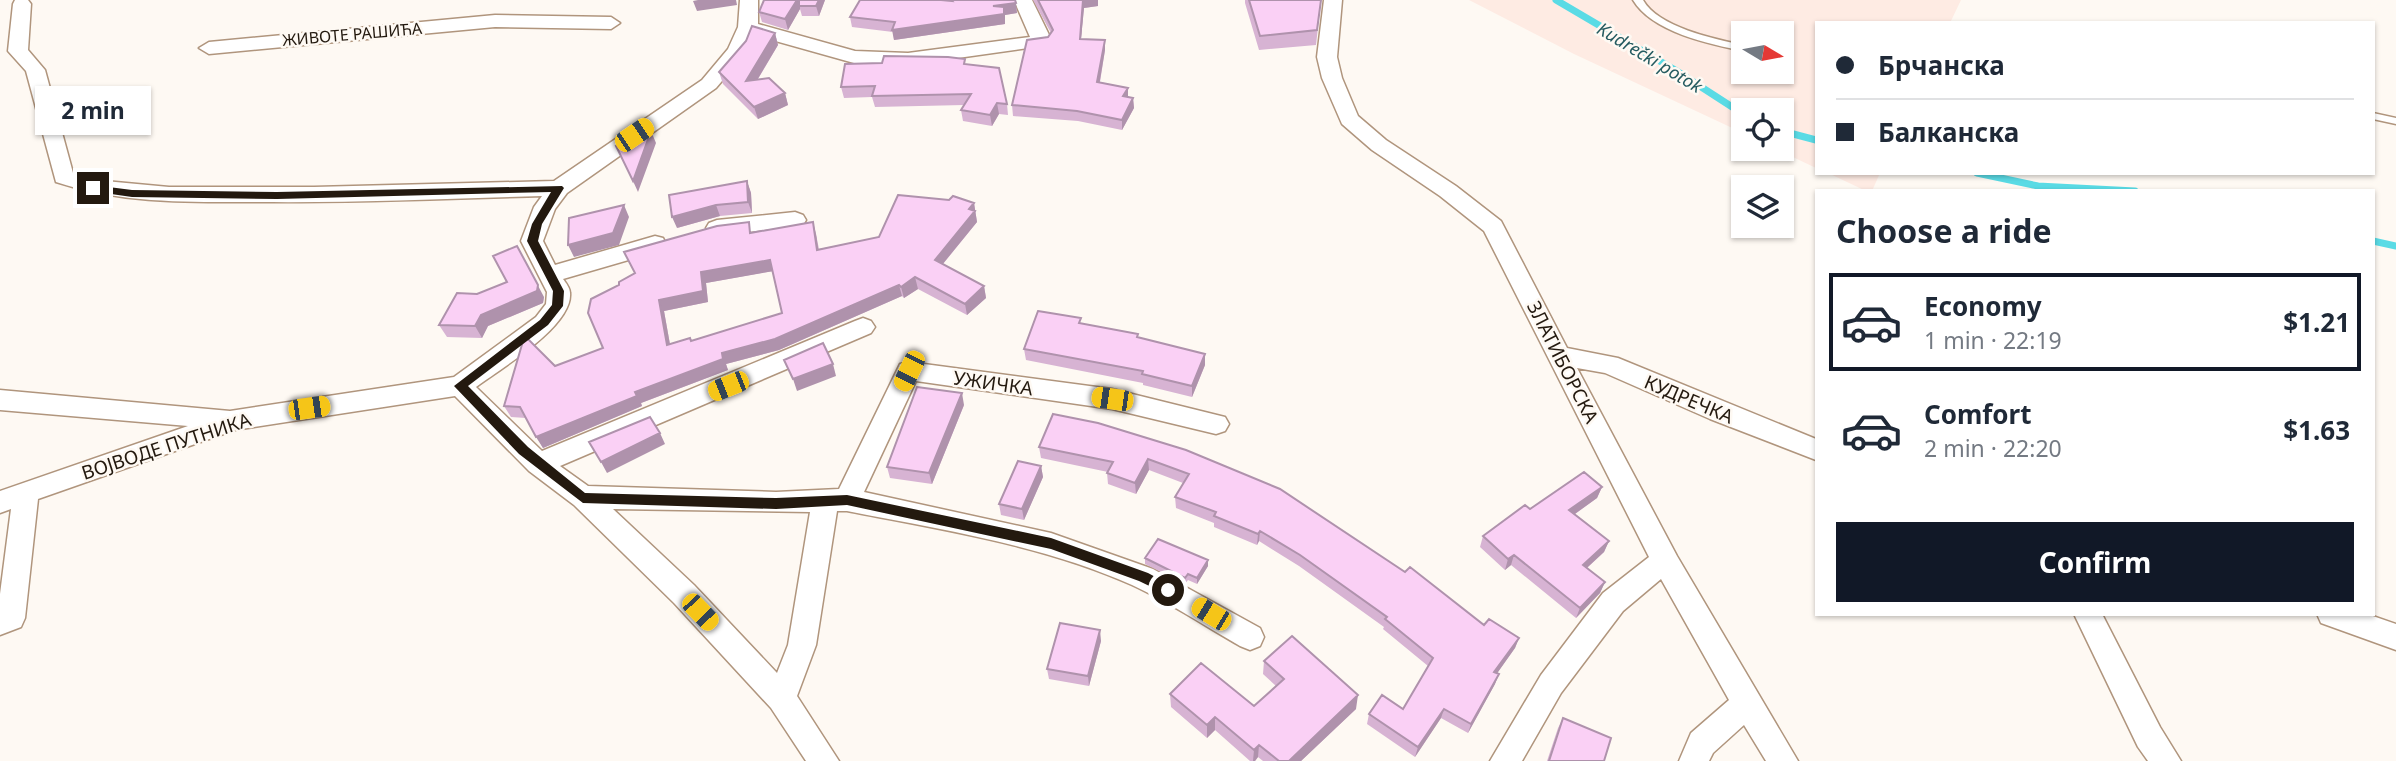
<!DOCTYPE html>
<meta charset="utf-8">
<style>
:root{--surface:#fff;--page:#f6f6f7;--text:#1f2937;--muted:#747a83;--line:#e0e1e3;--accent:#111827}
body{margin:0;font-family:"Noto Sans",sans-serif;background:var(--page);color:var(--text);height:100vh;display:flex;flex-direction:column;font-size:26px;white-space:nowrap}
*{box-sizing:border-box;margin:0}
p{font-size:23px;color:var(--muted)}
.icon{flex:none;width:38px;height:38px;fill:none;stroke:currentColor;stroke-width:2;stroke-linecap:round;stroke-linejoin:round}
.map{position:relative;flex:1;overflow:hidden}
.drawer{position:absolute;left:1815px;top:189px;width:560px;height:427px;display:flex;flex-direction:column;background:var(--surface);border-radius:0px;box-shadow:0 2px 5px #0004}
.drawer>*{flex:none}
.banner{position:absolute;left:1815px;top:21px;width:560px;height:154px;border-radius:0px;box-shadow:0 2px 5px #0004;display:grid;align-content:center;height:154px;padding:0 21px;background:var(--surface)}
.needle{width:46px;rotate:100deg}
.tools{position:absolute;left:1731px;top:21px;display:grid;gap:14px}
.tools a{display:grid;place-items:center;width:63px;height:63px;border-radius:0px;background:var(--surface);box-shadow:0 2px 5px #0004;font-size:35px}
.end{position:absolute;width:32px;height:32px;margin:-16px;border:9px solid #23190f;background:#fff;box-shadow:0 0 0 4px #fff}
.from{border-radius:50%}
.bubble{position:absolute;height:49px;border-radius:0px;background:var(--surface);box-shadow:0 2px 5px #0004;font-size:23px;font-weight:700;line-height:49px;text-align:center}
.car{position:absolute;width:21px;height:42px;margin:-21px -10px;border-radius:9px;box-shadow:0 0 5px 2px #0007;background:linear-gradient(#f5c518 24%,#345 0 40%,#f5c518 0 76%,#345 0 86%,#f5c518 0)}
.banner b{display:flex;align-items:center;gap:24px;height:66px;font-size:26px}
.banner b+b{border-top:2px solid var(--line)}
.banner i{width:18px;height:18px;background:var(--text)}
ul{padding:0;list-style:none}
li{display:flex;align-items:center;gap:21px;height:98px;margin:0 14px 10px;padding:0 7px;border:4px solid transparent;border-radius:0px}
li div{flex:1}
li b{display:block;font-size:26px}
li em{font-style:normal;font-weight:700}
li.current{border-color:var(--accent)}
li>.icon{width:63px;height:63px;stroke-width:1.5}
h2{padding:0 21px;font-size:32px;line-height:84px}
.action{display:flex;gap:14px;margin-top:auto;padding:14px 21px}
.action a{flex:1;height:80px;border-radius:0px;background:var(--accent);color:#fff;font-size:28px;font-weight:700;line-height:80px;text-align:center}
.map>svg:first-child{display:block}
.medical{fill:#feebe3;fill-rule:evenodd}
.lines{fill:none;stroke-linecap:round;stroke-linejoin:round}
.stream{stroke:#5adbe5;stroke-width:7}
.lane-casing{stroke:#b0957d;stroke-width:3}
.street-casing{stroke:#b0957d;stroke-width:3}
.lane{fill:#fff;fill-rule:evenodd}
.street{fill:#fff;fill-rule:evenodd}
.wall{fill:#d7b3d3;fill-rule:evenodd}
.shaded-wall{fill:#af92ac}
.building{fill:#fad0f5;stroke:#af92ac;stroke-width:2;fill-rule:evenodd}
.route{fill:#23190f}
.labels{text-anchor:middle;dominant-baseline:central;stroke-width:5;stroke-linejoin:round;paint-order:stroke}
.far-street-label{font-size:16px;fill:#23190f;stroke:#fef9f3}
.far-water-label{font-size:18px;font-style:italic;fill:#255b60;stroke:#fef9f3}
.street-label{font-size:19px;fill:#23190f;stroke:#fef9f3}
</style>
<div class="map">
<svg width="2396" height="761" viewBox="0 0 2396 761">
<rect width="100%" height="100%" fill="#fef9f3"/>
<path class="medical" d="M1469 0H1961L1950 23H1816V168L1776 149H1782V110H1743V133L1574 54ZM1743 33H1782V72H1743Z
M1828 173H1880L1872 191H1866Z"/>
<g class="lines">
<path class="stream" d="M1556 0 1675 70 1743 114
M1782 131 1816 140
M1977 173 2038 186 2135 191
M2373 241 2396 246"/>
<g class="lane-casing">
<path id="lane" d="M1633 0H1643C1658 27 1714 39 1743 45V51C1709 44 1652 32 1633 0Z
M2373 113 2396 118V124L2373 119Z"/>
</g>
<g class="street-casing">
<path id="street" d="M15 0H28L31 4 28 50 45 70 73 173 105 181 169 187H314L554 181 702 80 728 49 738 27 740 0H758V24L855 51 908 53 1030 37 1014 0H1032L1052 41 1049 45 908 65 854 63 754 35 744 55 716 88 567 193 555 209 543 241 555 265 655 236 663 238 666 244 663 250 563 279C566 283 570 288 570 293 573 326 500 369 476 387L542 451 855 321 863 318 871 321 875 327 871 333 560 466 588 486 776 492 839 489 900 364 909 362 1112 389 1225 417 1229 424 1225 431 1216 434 1112 409 916 381 864 492 1051 533 1153 569 1260 628 1264 637 1260 646 1250 650 1240 646C1205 626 1169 602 1132 585 1043 545 943 530 847 511H837L816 645 797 696 839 761H806L771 708 674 603 574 505 529 471 455 396 235 430 38 499 25 618 21 627 0 635V594L11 509 0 513V491L188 426 0 410V390L230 411 454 377 536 317 546 304 547 292 521 241 534 207 542 196C447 199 352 203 258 202 189 202 122 204 56 182L26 71 8 51 13 4ZM613 509 810 512 788 645 777 673 694 585Z
M1324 0H1342L1337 57 1342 78 1358 116 1386 140 1456 186 1501 221 1567 348 1618 358 1816 439V460L1710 419 1605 373 1577 368 1677 556 1798 761H1766L1744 725 1713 753 1709 761H1679L1691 733 1729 700 1661 579 1623 611 1561 693 1522 761H1490L1541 675 1603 593 1649 557 1484 231 1440 196 1372 150 1342 124 1322 78 1317 57Z
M495 15 611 17 620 23 611 29 495 27 209 54 199 48 209 42Z
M795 212 803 215 806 220 803 225 717 236 709 233 706 228 709 223 717 220Z
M2074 614H2102L2160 727 2181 761H2148L2138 747Z
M2317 614H2367L2396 624V650L2321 623Z"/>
</g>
<use href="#lane" class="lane"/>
<use href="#street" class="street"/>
</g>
<path class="wall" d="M764 0H825L819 16H802L800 9 788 30 762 22 759 12Z
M951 0H1015L1017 13 1005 15V24L894 40 893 32 852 27 850 17 951 1Z
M1033 0H1098V6L1084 8 1081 39 1105 50 1100 82 1128 88V97L1133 98 1134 108 1122 130 1078 121 1013 116 1012 105 1051 33Z
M1245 0H1321L1316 45 1259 50 1245 3Z
M775 33 778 45 758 79 785 93 788 105 758 119 723 84 719 72Z
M882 63 966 64 1007 104 1008 115 999 114 992 126 963 121 961 110 964 105 875 107 872 97 844 98 841 87Z
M747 181 751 193 752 213 720 216 677 228Z
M974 203 977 222 943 264 984 286 986 298 967 315 918 289 904 298 902 296 779 350 726 364 728 370 641 403 642 406 543 448 526 418 511 417 504 406 555 366 603 348 619 285 753 233 816 234 819 249 879 237ZM773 271 782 313 692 341 670 344 664 311 708 302 706 283Z
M544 297 543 303 488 326 482 338 447 337 439 325Z
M1081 324 1138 338 1205 365 1192 397 1143 385V383L1026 360 1024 349Z
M964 405 932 484 890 478 887 467Z
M1098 423 1484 625 1519 638 1515 648 1497 673 1495 684 1468 733 1441 718 1415 757 1367 724 1369 714 1403 709 1428 666 1383 629 1384 627 1299 566 1259 541 1257 545 1214 527V523L1176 508 1175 497 1183 483 1149 470 1136 494 1108 484 1107 473 1108 472 1041 458 1039 447Z
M1041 466 1043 477 1024 520 1001 515 999 504Z
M1602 487 1597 498 1575 514 1609 541 1604 552 1587 568 1605 582 1600 593 1576 618 1511 565 1505 570 1480 547 1483 536 1530 509Z
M1145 558 1208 566 1197 584 1188 580 1185 584 1145 564Z
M1101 641 1089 686 1049 679 1047 669Z
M1264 661 1356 709 1301 761H1263L1258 757 1255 761H1250L1215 730 1207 738 1171 707 1170 694 1254 706 1276 686 1263 674Z
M1563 718 1604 761H1547L1558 728Z"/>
<path class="shaded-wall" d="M698 0H736L737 5 697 11 693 1Z
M797 0H800V9L788 30 785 19Z
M819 0H825L819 16 816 6Z
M1083 0H1098V6L1084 8 1080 49V39Z
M1016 3 1017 13 1005 15V24L894 40 892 30 993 6Z
M775 33 778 45 750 92 746 81Z
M1105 40V50L1098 92 1097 82Z
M1128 88V98L1123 96Z
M785 93 788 105 758 119 754 107Z
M1133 98 1134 108 1122 130V120Z
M997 103 999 114 992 126 990 115Z
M651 131 656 143 638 192 633 181Z
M747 181 751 193 752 213 748 202Z
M974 203 977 222 937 271 935 260Z
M624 205 629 217 619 245 574 257 568 245Z
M716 205 720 216 677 228 672 217Z
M813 222 816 234 820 261 817 250Z
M517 246 544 297 543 303 488 326 482 338 475 326 481 315 537 291Z
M770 260 774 271 706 283 708 302 664 311 672 356 667 345 659 300 701 272Z
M915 277 918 289 904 298 901 287Z
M899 285 902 296 779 350 726 364 728 370 641 403 642 406 543 448 536 437 722 353Z
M984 286 986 298 967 315 965 304Z
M1205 354V365L1192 397V386Z
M833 364 836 376 797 391 793 379Z
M962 393 964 405 932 484 929 473Z
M660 433 665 444 607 473 601 462Z
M1148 459 1149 470 1136 494 1135 483Z
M1041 466 1043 477 1024 520 1022 509Z
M1602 487 1597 498 1565 521 1569 510Z
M1260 531 1259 541 1257 545 1258 534Z
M1609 541 1604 552 1578 576 1583 565Z
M1514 555 1511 565 1505 570 1508 559Z
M1208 560V566L1197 584V578Z
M1605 582 1600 593 1576 618 1580 608Z
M1100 630 1101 641 1089 686 1088 676Z
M1519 638 1515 648 1491 682 1494 672Z
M1499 674 1495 684 1468 733 1471 724Z
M1358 695 1356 709 1301 761H1289Z
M1444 709 1441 718 1415 757 1418 747Z
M1215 717V730L1207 738V725Z
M1259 745 1258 757 1255 761H1253L1254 750Z"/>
<path class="building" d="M764 0H797L785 19 759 12Z
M799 0H819L816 6H799Z
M860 0H941L952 1 951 0H1015L1016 3 993 6 1004 7V14L892 30 895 22 850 17Z
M1038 0H1083L1080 39 1105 40 1097 82 1128 88 1123 96 1133 98 1122 120 1077 111 1012 105 1027 40 1048 37 1053 30Z
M1249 0H1321L1317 30 1260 36Z
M752 26 775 33 746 81 769 78 785 93 754 107 719 72 746 41Z
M884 56 948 57 965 59 964 64 999 68 1007 104 997 103 990 115 961 110 971 94 872 96 875 86 841 87 845 64 882 63Z
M651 131 633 181 616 146Z
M747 181 748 202 716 205 672 217 669 195Z
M898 195 949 200 953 196 974 203 969 209 975 211 935 260 984 286 965 304 915 277 901 287 899 285 775 339 722 353 723 359 635 392 637 396 536 437 520 407 504 406 523 341 527 338 555 366 603 348 588 313 591 299 619 285V282L635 273 624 252 717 226 749 222 750 233 813 222 817 250 879 237ZM770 260 782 313 691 341 690 338 667 345 659 300 703 291 701 272Z
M624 205 613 233 568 245 569 218Z
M517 246 538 285 537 291 481 315 475 326 439 325 457 293 477 294 507 282 493 256Z
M1038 311 1081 318 1079 323 1138 334 1137 337 1205 354 1192 386 1142 374 1143 371 1024 349Z
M823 343 833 364 793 379 784 360Z
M917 387 962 393 929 473 887 467Z
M1053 414 1098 423 1186 450 1280 489 1405 572 1410 567 1484 625 1489 619 1519 638 1494 672 1499 674 1471 724 1444 709 1418 747 1369 714 1382 695 1403 709 1433 658 1385 619 1387 617 1300 555 1260 531 1258 534 1214 516 1216 512 1175 497 1189 474 1148 459 1135 483 1107 473 1113 462 1039 447Z
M650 417 660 433 601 462 589 442Z
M1018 461 1041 466 1022 509 999 504Z
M1584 472 1602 487 1569 510 1609 541 1583 565 1605 582 1580 608 1514 555 1508 559 1483 536 1525 505 1530 509Z
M1158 539 1208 560 1197 578 1188 574 1185 578 1145 558Z
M1060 623 1100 630 1088 676 1047 669Z
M1292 636 1358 695 1289 761H1279L1259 745 1254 750 1215 717 1207 725 1170 694 1201 663 1254 706 1284 679 1264 661Z
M1563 718 1611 738 1604 761H1549Z"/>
<path class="route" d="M93 185 132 190 277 192 562 186 564 188 542 224 538 241 564 291 563 306 548 325 468 386 528 447 585 493 776 498 847 495 1051 538 1148 573 1172 586 1174 590 1168 595 1139 581 1051 549 847 505 776 509 583 503 519 454 454 386 540 320 552 305 553 291 527 241 532 224 551 192 277 199 132 197 90 191V186Z"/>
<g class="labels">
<g class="far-street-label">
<text transform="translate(352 34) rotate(-5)">ЖИВОТЕ РАШИЋА</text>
</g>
<g class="far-water-label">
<text transform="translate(1650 57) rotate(31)">Kudrečki potok</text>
</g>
<g class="street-label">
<text transform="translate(1563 362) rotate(63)">ЗЛАТИБОРСКА</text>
<text transform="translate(993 383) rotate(8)">УЖИЧКА</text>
<text transform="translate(1689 399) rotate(23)">КУДРЕЧКА</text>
<text transform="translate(166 446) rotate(-18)">ВОЈВОДЕ ПУТНИКА</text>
</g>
</g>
</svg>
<div class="tools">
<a><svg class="needle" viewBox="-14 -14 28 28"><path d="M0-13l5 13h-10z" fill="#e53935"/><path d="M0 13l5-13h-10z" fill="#747a83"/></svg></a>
<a><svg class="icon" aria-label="locate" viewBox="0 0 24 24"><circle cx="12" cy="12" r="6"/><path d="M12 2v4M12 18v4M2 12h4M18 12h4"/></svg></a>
<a><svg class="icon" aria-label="layers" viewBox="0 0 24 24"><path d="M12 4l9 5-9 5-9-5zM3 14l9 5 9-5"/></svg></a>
</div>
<i class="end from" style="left:1168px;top:590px"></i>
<i class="end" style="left:93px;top:188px"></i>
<div class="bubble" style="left:35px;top:86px;width:116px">2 min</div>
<i class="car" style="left:634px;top:135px;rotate:56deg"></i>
<i class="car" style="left:909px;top:371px;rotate:206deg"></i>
<i class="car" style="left:728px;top:386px;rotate:248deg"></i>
<i class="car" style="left:1112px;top:399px;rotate:278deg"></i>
<i class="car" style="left:309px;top:408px;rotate:82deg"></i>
<i class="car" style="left:700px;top:612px;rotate:136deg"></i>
<i class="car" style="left:1211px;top:614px;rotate:301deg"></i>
<div class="banner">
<b><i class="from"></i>Брчанска</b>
<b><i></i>Балканска</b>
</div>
<section class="drawer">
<h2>Choose a ride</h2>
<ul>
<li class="current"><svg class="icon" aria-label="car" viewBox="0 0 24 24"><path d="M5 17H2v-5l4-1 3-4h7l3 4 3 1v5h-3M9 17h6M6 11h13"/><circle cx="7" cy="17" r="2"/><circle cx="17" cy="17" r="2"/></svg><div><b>Economy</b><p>1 min · 22:19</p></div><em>$1.21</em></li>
<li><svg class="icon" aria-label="car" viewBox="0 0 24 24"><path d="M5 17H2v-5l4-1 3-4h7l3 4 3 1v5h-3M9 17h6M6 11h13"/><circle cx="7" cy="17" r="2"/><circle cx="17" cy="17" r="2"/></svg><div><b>Comfort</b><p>2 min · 22:20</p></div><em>$1.63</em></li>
</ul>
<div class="action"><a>Confirm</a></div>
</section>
</div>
